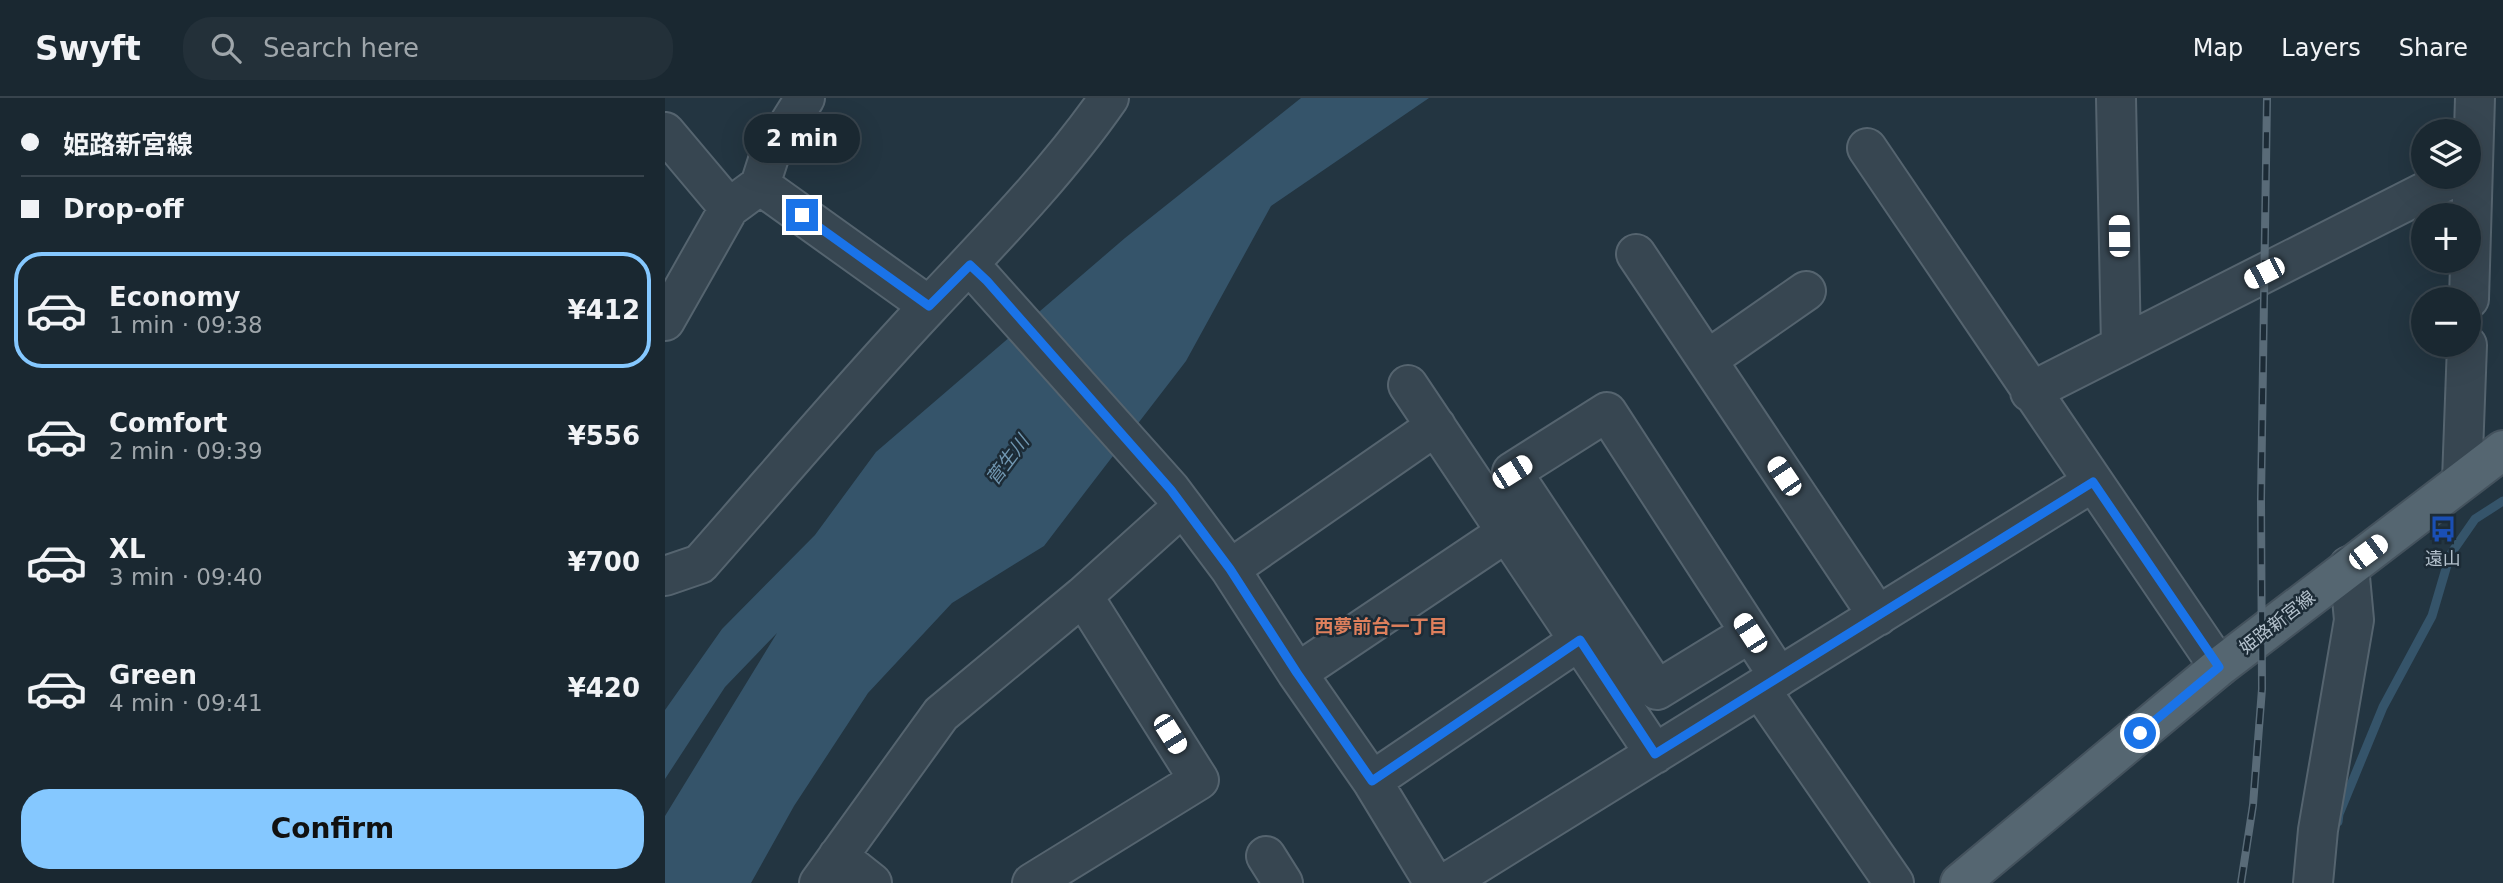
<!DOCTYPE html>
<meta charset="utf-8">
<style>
:root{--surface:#1a2831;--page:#233039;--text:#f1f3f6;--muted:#9fa6ab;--line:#38444d;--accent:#85c8ff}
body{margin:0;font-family:"DejaVu Sans","Noto Sans JP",sans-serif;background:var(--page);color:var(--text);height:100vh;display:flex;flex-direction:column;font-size:26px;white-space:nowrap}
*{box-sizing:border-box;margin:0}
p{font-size:23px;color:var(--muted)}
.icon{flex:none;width:38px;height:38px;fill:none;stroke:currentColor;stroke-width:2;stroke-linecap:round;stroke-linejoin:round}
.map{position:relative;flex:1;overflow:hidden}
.details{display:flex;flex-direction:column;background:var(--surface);width:665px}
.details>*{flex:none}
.guide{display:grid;align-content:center;height:154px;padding:0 21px;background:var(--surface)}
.tools{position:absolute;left:1746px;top:21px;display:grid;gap:14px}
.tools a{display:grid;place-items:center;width:70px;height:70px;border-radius:50%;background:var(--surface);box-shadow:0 7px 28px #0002,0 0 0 2px var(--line);font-size:35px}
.end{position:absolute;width:32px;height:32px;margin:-16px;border:9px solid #1a73e8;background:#fff;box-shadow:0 0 0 4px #fff}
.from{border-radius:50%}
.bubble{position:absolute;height:49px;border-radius:24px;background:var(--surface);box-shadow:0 7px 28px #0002,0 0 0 2px var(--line);font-size:23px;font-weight:800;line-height:49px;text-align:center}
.car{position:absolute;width:21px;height:42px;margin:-21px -10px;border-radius:9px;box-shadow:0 0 5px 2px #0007;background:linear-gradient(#fff 24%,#345 0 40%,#fff 0 76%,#345 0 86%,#fff 0)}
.guide b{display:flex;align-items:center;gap:24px;height:66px;font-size:26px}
.guide b+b{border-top:2px solid var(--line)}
.guide i{width:18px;height:18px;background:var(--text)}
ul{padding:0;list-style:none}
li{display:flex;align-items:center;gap:21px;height:116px;margin:0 14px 10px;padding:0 7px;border:4px solid transparent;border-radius:28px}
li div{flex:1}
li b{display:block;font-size:26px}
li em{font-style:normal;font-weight:800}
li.active{border-color:var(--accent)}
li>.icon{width:63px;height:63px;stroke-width:1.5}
.cta{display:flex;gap:14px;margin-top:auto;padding:14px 21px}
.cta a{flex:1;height:80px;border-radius:28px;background:var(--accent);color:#111;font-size:28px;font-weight:800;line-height:80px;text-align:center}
header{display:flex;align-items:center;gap:42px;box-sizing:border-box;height:98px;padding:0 35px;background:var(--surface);border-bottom:2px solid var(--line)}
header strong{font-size:33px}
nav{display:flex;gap:38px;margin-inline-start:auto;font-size:24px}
.search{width:490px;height:63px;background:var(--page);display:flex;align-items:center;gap:18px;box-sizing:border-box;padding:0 24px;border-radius:28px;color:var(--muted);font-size:26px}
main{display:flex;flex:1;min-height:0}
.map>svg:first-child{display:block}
.water{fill:#35546a}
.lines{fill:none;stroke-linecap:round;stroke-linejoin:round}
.stream{stroke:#35546a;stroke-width:9}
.minor-casing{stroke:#55646f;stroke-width:42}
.major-casing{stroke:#44525d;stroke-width:42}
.minor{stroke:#374651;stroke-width:38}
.major{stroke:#556671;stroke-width:38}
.rail-casing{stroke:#596b78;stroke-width:8}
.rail{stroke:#1c2b36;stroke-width:5;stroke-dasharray:16;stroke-linecap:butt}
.route{stroke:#1a73e8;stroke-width:9}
.labels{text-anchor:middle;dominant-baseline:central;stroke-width:5;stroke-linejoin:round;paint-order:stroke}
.poi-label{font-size:18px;fill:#b4c1cc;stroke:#1c2b36}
.street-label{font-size:18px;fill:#b4c1cc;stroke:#1c2b36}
.water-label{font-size:19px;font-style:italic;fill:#7197b1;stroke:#1c2b36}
.neighbourhood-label{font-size:19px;font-weight:bold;fill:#de7f5c;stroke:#1c2b36}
</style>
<header>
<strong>Swyft</strong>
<div class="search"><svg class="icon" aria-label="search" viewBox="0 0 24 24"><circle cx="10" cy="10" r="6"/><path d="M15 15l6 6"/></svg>Search here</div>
<nav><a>Map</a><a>Layers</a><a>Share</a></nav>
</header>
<main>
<section class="details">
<div class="guide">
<b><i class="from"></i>姫路新宮線</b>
<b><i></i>Drop-off</b>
</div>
<ul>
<li class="active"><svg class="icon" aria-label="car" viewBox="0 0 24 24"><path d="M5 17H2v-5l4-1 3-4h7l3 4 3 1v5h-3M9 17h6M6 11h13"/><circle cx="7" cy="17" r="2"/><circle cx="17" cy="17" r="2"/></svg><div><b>Economy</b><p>1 min · 09:38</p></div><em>¥412</em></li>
<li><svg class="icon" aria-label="car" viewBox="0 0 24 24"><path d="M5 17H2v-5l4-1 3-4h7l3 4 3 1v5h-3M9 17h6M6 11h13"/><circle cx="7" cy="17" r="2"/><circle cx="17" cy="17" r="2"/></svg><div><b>Comfort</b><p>2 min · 09:39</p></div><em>¥556</em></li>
<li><svg class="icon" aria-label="car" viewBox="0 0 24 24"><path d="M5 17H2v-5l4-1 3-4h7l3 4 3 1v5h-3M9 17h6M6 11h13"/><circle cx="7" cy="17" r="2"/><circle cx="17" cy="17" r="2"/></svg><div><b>XL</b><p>3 min · 09:40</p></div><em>¥700</em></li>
<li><svg class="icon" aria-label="car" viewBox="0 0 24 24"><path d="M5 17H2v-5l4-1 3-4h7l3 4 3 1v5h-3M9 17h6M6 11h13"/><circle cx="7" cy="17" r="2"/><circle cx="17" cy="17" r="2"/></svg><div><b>Green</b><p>4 min · 09:41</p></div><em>¥420</em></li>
</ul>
<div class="cta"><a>Confirm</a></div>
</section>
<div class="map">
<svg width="1838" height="785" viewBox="0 0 1838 785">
<rect width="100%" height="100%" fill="#233541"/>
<path class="water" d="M636 0H764L606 108 521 263 421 393 379 448 287 505 203 595 129 708 86 785H0V718L112 535 60 589 0 681V612L57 531 150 437 211 354 460 140Z"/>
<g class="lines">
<path class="stream" d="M1673 724 1674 716 1718 609 1767 518 1785 457 1810 421 1838 403"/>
<g class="minor-casing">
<path id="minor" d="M1451 0 1456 248
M0 34 64 110
M1202 50 1554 569
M95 87 264 208
M971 156 1213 518
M305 167 506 392 565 471 632 575 707 683 769 785
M1804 201 1810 0
M0 223 64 110 95 87 105 56 140 0
M1042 262 1141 193
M743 287 990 656
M1365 294 1789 79
M1797 382 1802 247
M565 471 771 328
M0 478 35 466C111 380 185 292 264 208 326 142 392 75 444 0
M1085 535 992 592 847 374 942 314 1114 579
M632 575 842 434
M1095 591 1229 785
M707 683 915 542
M173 758 207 785
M601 758 618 785
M154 785 276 616 418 498 518 408
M367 785 534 682 418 498
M781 785 1428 384
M1648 785 1653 732 1689 522 1684 468"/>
</g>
<g class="major-casing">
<path id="major" d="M1295 785 1554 569 1838 352"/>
</g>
<use href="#minor" class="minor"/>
<use href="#major" class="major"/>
<g class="rail-casing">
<path id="rail" d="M1576 785 1588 707 1597 591 1596 401 1602 0"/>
</g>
<use href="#rail" class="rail"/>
</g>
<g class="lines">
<path class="route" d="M137 117 264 208 305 167 322 183 506 392 565 471 632 575 707 683 915 542 990 656 1428 384 1554 569 1475 635"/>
</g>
<defs>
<g id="bus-bare" transform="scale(2.1)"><path d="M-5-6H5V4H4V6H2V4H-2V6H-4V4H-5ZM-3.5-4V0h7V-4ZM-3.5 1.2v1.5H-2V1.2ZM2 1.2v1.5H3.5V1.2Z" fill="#1a4fb4" stroke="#1c2b36" stroke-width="2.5" paint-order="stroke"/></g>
</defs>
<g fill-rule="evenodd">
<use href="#bus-bare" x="1778" y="431"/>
</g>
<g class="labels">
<g class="poi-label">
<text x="1778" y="460">遠山</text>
</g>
<g class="street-label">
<text transform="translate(1612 524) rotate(-38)">姫路新宮線</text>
</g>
<g class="water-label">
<text transform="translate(342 362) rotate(-53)">菅生川</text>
</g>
<g class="neighbourhood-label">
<text x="716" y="528">西夢前台一丁目</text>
</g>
</g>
</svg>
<div class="tools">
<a><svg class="icon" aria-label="layers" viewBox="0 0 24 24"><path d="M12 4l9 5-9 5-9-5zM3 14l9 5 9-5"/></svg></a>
<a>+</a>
<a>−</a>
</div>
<i class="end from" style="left:1475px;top:635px"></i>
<i class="end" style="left:137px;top:117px"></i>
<div class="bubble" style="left:79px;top:16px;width:116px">2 min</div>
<i class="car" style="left:1454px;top:138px;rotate:359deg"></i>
<i class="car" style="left:1599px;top:175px;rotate:243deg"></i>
<i class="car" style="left:847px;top:374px;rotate:58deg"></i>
<i class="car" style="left:1119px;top:378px;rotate:326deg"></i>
<i class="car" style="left:1703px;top:454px;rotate:53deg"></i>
<i class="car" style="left:1085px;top:535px;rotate:327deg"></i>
<i class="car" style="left:505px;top:636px;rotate:148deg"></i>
</div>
</main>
